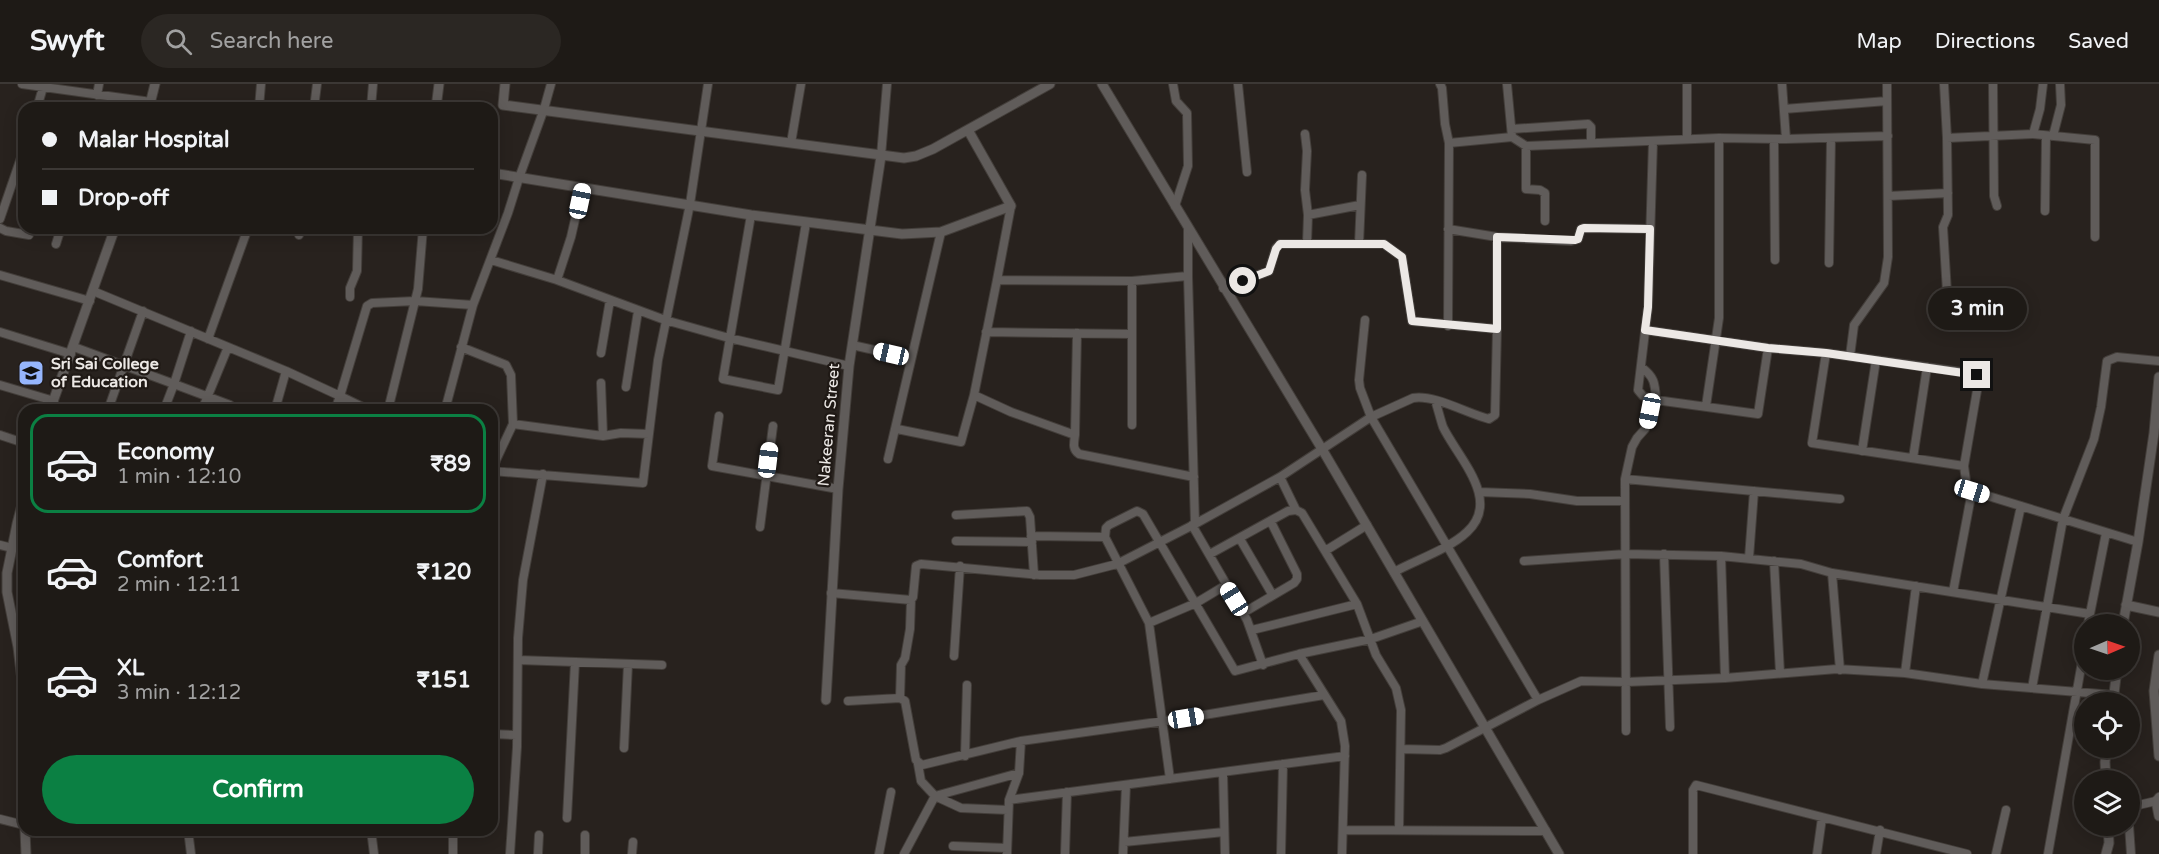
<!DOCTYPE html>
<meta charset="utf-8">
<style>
:root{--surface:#1e1a16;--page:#2b2723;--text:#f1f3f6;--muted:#a1a1a1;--line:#3c3835;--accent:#0b8043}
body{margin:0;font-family:"Varela Round",sans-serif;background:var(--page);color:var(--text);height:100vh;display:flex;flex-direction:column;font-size:22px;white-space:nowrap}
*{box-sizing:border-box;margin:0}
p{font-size:20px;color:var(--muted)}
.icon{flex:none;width:33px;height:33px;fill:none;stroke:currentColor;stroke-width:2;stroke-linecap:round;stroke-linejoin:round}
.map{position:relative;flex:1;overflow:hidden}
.panel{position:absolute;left:18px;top:320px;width:480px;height:432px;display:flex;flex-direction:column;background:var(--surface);border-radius:18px;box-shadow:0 3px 15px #0003,0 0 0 2px var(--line)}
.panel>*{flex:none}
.hud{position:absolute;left:18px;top:18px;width:480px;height:132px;border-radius:18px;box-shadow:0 3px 15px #0003,0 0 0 2px var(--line);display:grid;align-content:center;height:132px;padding:0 24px;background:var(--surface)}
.needle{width:39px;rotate:88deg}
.fabs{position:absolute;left:2074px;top:530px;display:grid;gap:12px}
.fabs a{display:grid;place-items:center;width:66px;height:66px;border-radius:50%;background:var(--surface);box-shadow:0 3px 15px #0003,0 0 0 2px var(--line);font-size:30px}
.end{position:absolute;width:27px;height:27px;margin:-14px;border:8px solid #ece8e5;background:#111;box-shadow:0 0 0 3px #111}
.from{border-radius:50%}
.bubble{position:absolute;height:42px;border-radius:21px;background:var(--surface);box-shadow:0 3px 15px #0003,0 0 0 2px var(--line);font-size:20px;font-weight:700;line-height:42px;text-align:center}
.car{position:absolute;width:18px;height:36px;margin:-18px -9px;border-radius:8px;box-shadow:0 0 4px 2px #0007;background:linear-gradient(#fff 24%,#345 0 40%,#fff 0 76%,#345 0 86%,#fff 0)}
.hud b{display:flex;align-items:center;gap:21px;height:57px;font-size:22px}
.hud b+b{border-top:2px solid var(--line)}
.hud i{width:15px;height:15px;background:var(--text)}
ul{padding:10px 0 0;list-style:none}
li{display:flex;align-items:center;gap:18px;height:99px;margin:0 12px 9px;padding:0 12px;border:3px solid transparent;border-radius:18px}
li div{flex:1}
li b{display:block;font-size:22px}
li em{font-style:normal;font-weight:700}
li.active{border-color:var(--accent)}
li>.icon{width:54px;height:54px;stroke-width:1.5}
.action{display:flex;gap:12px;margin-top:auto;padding:12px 24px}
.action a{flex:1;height:69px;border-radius:36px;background:var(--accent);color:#fff;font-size:24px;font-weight:700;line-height:69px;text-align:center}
header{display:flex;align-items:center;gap:36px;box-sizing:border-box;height:84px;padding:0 30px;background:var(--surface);border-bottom:2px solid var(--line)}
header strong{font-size:28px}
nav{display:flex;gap:33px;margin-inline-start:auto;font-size:21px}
.search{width:420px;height:54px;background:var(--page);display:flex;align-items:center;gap:15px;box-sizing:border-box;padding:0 21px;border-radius:33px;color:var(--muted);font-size:22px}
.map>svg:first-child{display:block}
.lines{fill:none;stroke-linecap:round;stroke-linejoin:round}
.minor-casing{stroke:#433e3a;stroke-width:10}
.tertiary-casing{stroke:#433e3a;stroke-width:11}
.minor{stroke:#605c5a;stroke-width:8}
.tertiary{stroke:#605c5a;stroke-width:9}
.route{stroke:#ece8e5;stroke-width:8}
.labels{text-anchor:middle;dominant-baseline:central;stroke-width:4.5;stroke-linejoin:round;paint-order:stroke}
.poi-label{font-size:16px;font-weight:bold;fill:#ece8e5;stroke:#1f1915;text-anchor:start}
.street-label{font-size:16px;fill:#ece8e5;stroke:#1f1915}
</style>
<header>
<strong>Swyft</strong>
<div class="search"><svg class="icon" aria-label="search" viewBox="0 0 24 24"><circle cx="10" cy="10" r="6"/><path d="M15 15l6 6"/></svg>Search here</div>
<nav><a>Map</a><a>Directions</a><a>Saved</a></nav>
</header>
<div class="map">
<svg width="2159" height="770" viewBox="0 0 2159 770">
<rect width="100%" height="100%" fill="#28221e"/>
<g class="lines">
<g class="minor-casing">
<path id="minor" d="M22 0 151 18
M1173 0 1176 17 1187 29 1188 82 1175 122
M1238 0 1247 88
M1440 0 1442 4 1445 40 1449 59
M1687 0V55
M1782 0 1786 55
M1944 0 1947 54 1948 131 1943 143 1947 208
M1993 0 1994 112 1997 122
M2043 0 2040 25 2033 50 2095 56V153
M97 11 99 0
M37 24 44 0
M259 24 261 0
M314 24 317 0
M371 24 373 0
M1784 25 1887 17
M1512 45 1588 40 1591 43V59
M1305 50 1307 67 1305 106 1308 131 1307 159
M2053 52 2061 21 2060 0
M1512 53 1526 62 1719 54 1786 55 1888 52
M1947 54 2033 50
M1774 55 1775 176
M1653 57 1648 223 1638 306 1643 312 1656 316 1758 330 1768 264
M791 59 801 0
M1526 62V105L1540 106 1545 109V137
M881 72 887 0
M1888 112 1948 109
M2045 127 2046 52
M751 131 723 295 778 306 806 139
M1308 131 1360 121
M0 135 24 65
M0 144 6 147 29 151
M1188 145V192L1195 440
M1448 145 1497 153 1571 157 1578 155 1581 145 1584 144 1650 145
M299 151 300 144
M56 160 61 144
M1359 160 1362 91
M491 176 557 196 665 236 729 254 849 282
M1829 179 1831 54
M0 191 90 217
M1188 192 1132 197 997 196 974 311 1011 328 1075 351C1074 359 1072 365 1079 370L1194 393
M557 196 571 153 582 105
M997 196 1011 122
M1132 197V341
M93 207 286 287 275 326
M350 213V204L357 187 358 144
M1365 236 1359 296 1360 304 1371 333 1538 616
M1448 242 1449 59 1512 53 1507 0
M1497 245V153
M1645 246 1768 264 1826 269 1975 290 1979 295 1964 382 1967 404 1972 407 2138 458
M191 247 174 300 230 321
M0 248 71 270
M986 248 1132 250
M208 255 248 144
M852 261 910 274
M74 263 174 300 164 326
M461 263 506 281 511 291 513 340 497 374
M601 269 610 216
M1826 269 1812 359 1964 382
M1850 272 1854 241 1884 199 1888 173 1887 0
M1641 283C1655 293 1655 300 1656 316
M286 287 340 312 335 326
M601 299 603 352
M0 301 54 317
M626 303 638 227
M1706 322 1719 234V54
M108 326 143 227
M202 326 228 263
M369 326 340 312 367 222 372 219 415 217 473 221
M388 326 418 205 423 144
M445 326 473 221 508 129 519 94 544 25 551 0
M719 332 712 382 838 405
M513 340 603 352 621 349 649 350
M897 345 961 358 974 311
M0 351 24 359
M1075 351 1077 249
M1862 367 1876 276
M492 372 497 374 492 387 643 399 658 276 690 120 708 0
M1913 374 1927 283
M888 375 941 148
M1280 393 1296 426
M1625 395 1840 415
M1479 408 1530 410 1577 417H1624
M956 431 1027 427 1030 433 1034 491
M1192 441 1247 536 1263 581
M760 443 773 342
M1031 452 1105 453
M1240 455 1272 510
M956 457 1032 458
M0 461 12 464
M1325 467 1367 441
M1210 470 1288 427 1296 426 1302 429 1357 520 1376 571 1396 604 1401 626 1399 746
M1664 470 1670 643
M1721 472 1725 594
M1749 474 1754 407
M1524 477 1626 470 1721 472 1801 480 1832 489 2090 530
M1774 477 1780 589
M1394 488C1416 476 1449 465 1467 448 1502 416 1458 374 1443 343 1440 334 1438 325 1435 316
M1832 489 1840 586
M1953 508 1972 407
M831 509 911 516 913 513 916 482 921 480 1040 491H1074L1117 480 1195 440 1280 393 1371 333 1413 314C1434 310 1468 330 1489 335L1495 331 1497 245 1412 237 1402 173 1384 160H1280L1276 164 1269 187 1223 204
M1243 529 1294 499 1297 495V490L1271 438
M1149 539 1196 519 1226 501
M2088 540 2106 449
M1252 546 1357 520
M1299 570 1341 637 1345 662 1342 770
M954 572 960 482
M518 576 662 581
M1905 589 1916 502
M1982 600 2021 422
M2032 604 2063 435 2094 355 2101 323 2107 277 2117 273 2159 277
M900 614 901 581 905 574 910 545 911 516
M848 617 900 614 905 617 916 676 922 681 1021 657 1186 634 1324 611
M1626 647 1625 395 1632 363 1637 354 1645 345 1652 314
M492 650 517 651
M624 664 628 580
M1401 665 1440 666 1446 664 1538 616 1581 597 1626 598 1725 594 1837 585 1905 589 1982 600 2114 611
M965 672 967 601
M918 680 921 697 935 712 1019 689
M1223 688 1225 770
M1170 695 1149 539 1105 453 1106 444 1109 441 1137 427 1143 430 1235 587 1299 570 1371 555 1423 537
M1009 716 1019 689 1021 657
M2130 723 2156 717 2159 713
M567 734 575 578
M0 735 24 741
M2129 741 2131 770
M188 746 191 770
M371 746 374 770
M1343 746 1546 747
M1124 758 1224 748
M953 762 1007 764
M453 770V746
M510 770 517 663 518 554 523 496 543 390
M538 770 539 751
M585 770V751
M632 770 633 758
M879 770 891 708
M904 770 935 712 961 724 1008 726
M1007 770 1009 716 1345 672
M1065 770 1067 708
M1123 770 1126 701
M1281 770 1283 680
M1693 770V706L1696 701 1967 770
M1817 770 1822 734
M1876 770 1880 746
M1996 770 2006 726
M2048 770 2085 561"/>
</g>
<g class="tertiary-casing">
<path id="tertiary" d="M505 0 503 21 904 74 916 72 933 65 1050 0
M1102 0 1322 365 1559 770
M149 24 155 0
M436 24 439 0
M492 89 751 131 902 150 941 148 1011 122 968 46
M50 326 115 144
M24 413 17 440 7 489V508L18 563 24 613
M2126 521 2159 528
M2123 540 2138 458 2154 349 2159 293
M2159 571 2154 607 2159 672
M826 616 838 405 849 282 881 72
M2113 618 2117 585
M2106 696 2105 678 2107 663
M2156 717 2159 732
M25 746 26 770
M2106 770 2109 759 2108 741"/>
</g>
<use href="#minor" class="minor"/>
<use href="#tertiary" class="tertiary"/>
</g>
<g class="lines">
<path class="route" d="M1243 197 1269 187 1276 165 1280 160H1384L1402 173 1412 237 1497 245V153L1575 156 1578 155 1581 145 1584 144 1650 145 1648 223 1645 246 1768 264 1826 269 1977 291"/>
</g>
<defs>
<g id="university-square" transform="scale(1.35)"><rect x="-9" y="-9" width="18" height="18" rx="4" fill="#96b6fd" stroke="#1f1915"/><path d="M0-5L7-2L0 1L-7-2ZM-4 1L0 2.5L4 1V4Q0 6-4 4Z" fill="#111"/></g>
</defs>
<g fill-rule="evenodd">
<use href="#university-square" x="31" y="289"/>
</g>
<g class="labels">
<g class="poi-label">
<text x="51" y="280">Sri Sai College<tspan x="51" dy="18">of Education</tspan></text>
</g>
<g class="street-label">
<text transform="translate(829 341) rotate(-85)">Nakeeran Street</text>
</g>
</g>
</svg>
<div class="fabs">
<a><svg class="needle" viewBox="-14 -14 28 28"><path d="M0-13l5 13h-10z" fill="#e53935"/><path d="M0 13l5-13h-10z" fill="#a1a1a1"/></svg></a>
<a><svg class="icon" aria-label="locate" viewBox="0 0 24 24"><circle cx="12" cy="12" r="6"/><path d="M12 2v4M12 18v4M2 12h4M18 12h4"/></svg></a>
<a><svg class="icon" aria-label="layers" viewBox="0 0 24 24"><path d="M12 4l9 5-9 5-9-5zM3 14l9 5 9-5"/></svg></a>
</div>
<i class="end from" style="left:1243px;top:197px"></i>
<i class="end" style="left:1977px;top:291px"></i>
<div class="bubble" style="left:1928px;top:204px;width:99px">3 min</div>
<i class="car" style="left:580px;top:117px;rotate:12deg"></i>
<i class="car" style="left:891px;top:270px;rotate:283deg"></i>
<i class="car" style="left:1650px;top:327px;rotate:191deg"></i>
<i class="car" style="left:768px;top:376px;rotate:7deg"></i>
<i class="car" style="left:1972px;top:407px;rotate:107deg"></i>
<i class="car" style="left:1234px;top:515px;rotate:328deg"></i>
<i class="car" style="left:1186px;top:634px;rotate:81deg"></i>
<div class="hud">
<b><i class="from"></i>Malar Hospital</b>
<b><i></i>Drop-off</b>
</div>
<section class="panel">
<ul>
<li class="active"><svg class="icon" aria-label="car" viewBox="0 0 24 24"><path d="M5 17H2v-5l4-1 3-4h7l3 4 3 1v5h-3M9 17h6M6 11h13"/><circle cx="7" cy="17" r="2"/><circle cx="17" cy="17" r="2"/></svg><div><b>Economy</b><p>1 min · 12:10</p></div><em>₹89</em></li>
<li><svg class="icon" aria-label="car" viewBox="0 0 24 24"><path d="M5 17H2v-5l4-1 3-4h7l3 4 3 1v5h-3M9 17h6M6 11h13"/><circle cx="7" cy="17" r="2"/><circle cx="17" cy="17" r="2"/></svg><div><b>Comfort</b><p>2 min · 12:11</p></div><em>₹120</em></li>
<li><svg class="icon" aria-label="car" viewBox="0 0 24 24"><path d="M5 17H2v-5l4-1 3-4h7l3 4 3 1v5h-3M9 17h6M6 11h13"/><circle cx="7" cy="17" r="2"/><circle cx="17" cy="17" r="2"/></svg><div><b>XL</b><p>3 min · 12:12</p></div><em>₹151</em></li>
</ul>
<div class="action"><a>Confirm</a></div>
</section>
</div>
